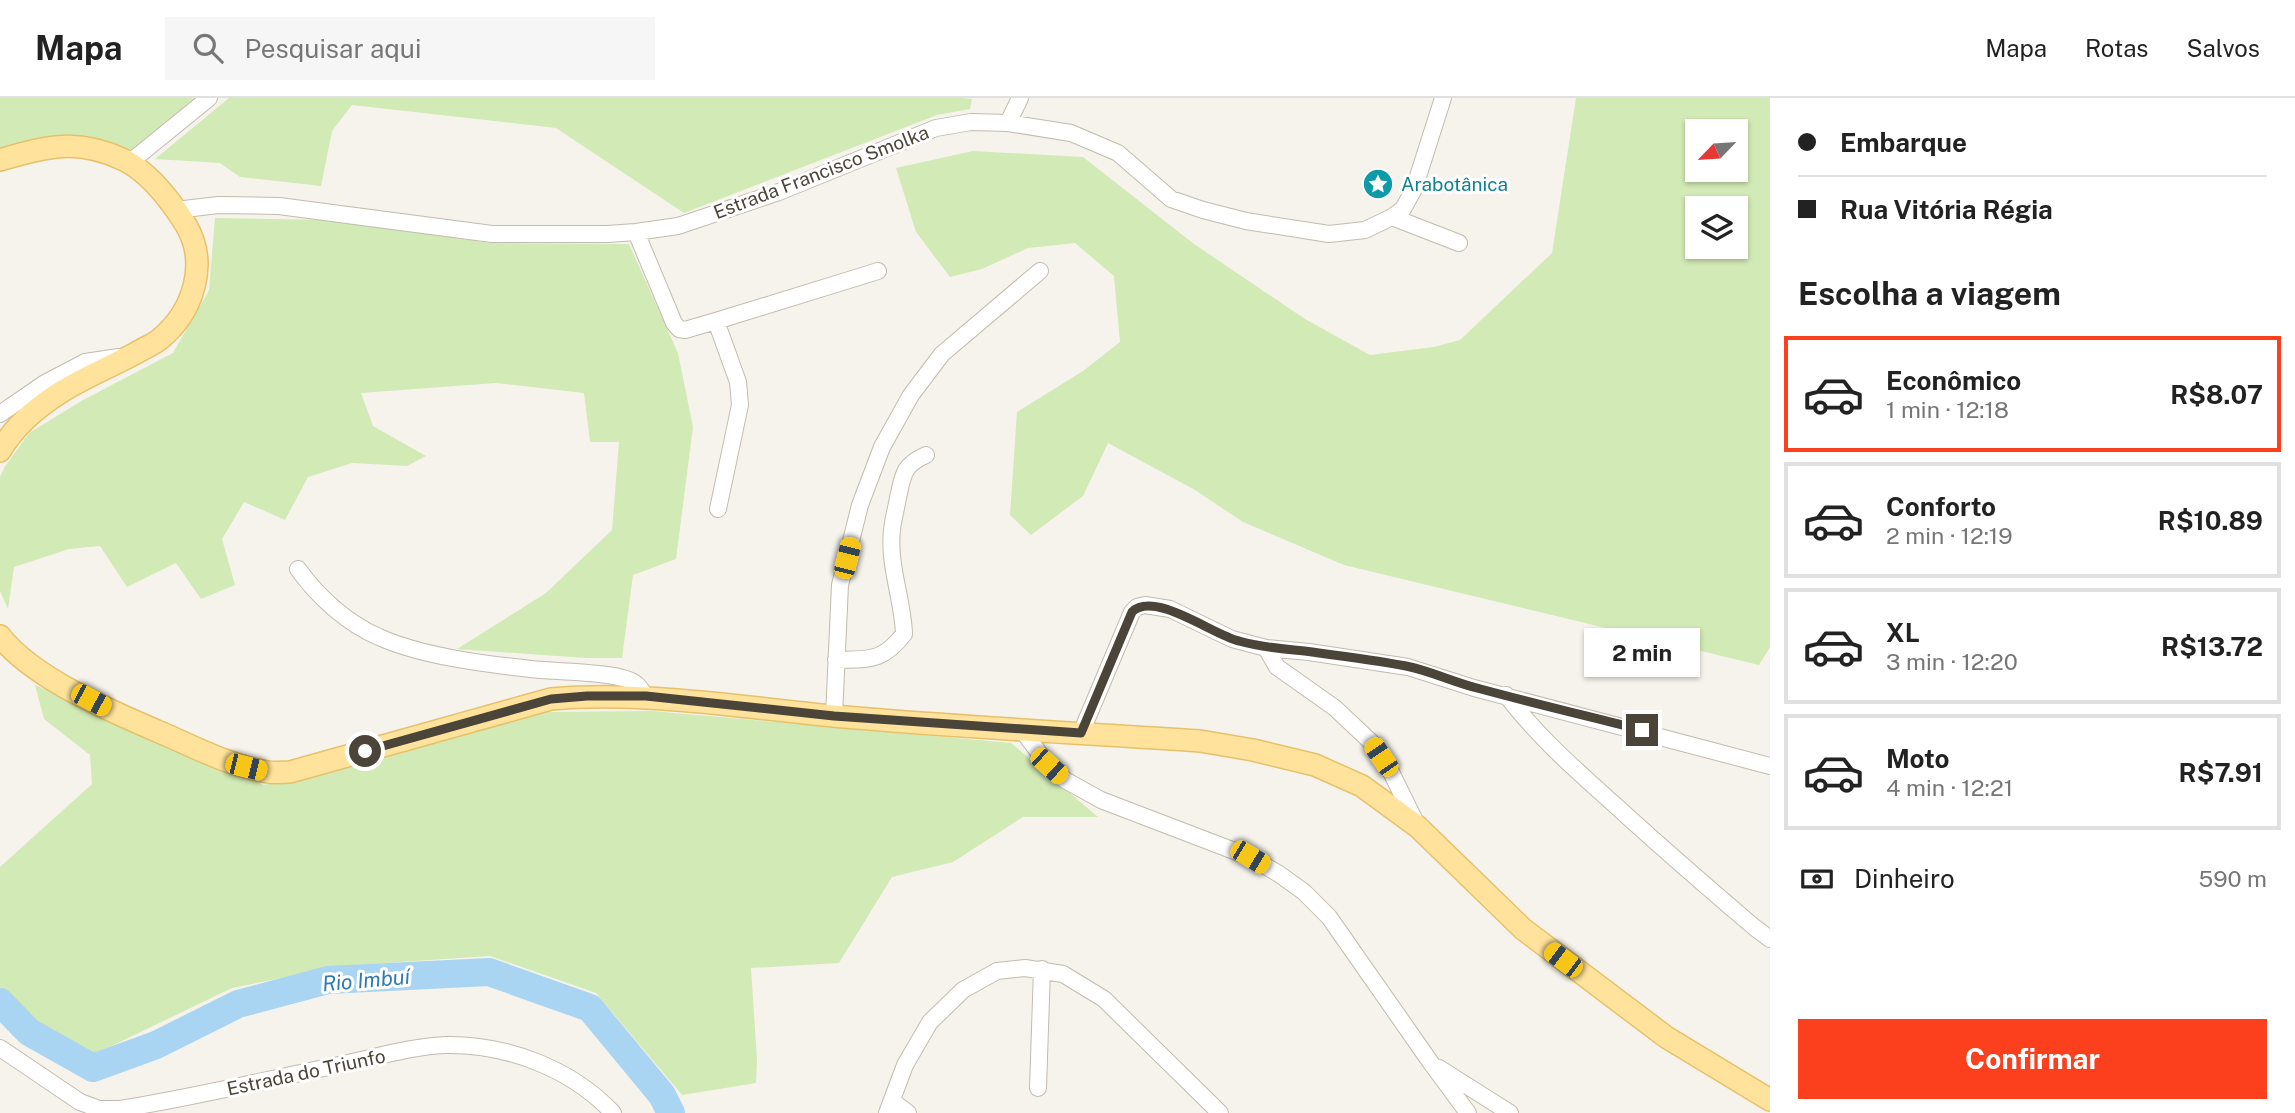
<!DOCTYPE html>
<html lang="pt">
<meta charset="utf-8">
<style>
:root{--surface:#fff;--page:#f6f6f6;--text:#222;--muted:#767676;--line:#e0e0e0;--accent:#fc3f1d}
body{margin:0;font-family:"Public Sans",sans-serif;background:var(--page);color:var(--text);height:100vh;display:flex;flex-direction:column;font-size:26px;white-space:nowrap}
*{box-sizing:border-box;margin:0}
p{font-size:23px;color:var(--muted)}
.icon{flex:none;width:38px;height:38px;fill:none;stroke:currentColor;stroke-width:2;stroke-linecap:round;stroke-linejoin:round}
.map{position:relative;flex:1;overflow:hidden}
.sheet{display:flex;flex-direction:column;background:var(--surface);width:525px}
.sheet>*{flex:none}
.hud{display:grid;align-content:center;height:154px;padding:0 28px;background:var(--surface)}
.needle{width:46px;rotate:245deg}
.tools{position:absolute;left:1685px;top:21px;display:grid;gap:14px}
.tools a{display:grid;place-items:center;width:63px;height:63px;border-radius:0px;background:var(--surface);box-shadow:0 2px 5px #0004;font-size:35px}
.end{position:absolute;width:32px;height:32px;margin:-16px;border:9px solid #4b4439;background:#fff;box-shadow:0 0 0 4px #fff}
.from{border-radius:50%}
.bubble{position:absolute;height:49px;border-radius:0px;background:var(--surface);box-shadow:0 2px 5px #0004;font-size:23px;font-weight:700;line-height:49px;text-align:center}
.car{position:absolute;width:21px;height:42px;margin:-21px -10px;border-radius:9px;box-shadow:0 0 5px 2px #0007;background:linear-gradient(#f5c518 24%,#345 0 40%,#f5c518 0 76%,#345 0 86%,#f5c518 0)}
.hud b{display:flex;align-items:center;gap:24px;height:66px;font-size:26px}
.hud b+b{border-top:2px solid var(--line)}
.hud i{width:18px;height:18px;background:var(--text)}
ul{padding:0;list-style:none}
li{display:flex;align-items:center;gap:21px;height:116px;margin:0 14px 10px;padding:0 14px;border:4px solid var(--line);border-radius:0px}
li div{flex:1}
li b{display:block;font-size:26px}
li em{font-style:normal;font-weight:700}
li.current{border-color:var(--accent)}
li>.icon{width:63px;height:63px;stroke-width:1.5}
h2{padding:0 28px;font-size:32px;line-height:84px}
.pay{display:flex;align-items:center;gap:18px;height:77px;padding:0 28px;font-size:26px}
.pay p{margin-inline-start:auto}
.cta{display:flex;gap:14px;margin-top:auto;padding:14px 28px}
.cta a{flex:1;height:80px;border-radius:0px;background:var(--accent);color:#fff;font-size:28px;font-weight:700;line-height:80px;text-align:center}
header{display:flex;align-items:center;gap:42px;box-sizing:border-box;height:98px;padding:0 35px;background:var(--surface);border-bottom:2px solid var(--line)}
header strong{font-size:33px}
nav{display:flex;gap:38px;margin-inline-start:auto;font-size:24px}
.search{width:490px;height:63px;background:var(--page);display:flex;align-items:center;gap:18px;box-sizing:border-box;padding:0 24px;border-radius:0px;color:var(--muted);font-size:26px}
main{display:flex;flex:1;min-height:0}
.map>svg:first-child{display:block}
.green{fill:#d2eab5;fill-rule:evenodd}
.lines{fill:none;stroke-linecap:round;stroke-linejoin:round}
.river{stroke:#a9d4f2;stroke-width:28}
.minor-casing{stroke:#c2bbae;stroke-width:18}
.major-casing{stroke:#e6c16a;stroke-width:24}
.minor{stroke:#fff;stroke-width:16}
.major{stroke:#ffe39c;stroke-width:21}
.route{stroke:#4b4439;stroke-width:9}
.labels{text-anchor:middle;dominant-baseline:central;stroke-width:6;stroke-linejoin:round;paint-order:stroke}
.street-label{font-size:19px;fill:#4b4439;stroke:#fff}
.culture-label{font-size:19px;fill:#0d838f;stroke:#fff;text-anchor:start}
.water-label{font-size:21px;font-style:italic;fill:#2e7ab2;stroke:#fff}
</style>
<header>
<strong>Mapa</strong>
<div class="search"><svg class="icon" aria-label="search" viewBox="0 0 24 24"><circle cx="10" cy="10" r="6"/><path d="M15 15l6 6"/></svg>Pesquisar aqui</div>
<nav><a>Mapa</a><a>Rotas</a><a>Salvos</a></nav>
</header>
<main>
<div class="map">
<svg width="1770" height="1015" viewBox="0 0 1770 1015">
<rect width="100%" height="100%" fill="#f6f3ec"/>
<path class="green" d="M0 0H195L128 55 84 38 38 44 0 54Z
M229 0H963L972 1 970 11 937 17 684 115 556 30 352 7 332 33 321 88 240 79 220 65 155 61Z
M1576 0H1770V549L1759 567 1344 467 1243 424 1195 392 1108 345 1083 398 1031 437 1010 417 1017 314 1083 273 1120 244 1114 178 1075 145 1028 150 982 171 950 179 916 134 896 70 973 53 1083 59 1194 146 1305 221 1370 257 1434 249 1460 242 1552 155ZM1736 33V72H1698V33ZM1736 110V149H1698V110Z
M215 120 335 122 489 145 629 146 678 255 693 329 676 461 633 477 622 560H585L457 551 546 495 612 432 619 344H590L584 295 496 285 361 295 373 328 426 358 407 368 352 365 308 379 285 422 244 404 222 441 235 487 201 501 176 465 127 489 100 448 69 451 14 469 8 511 0 493V379L4 370 29 335 83 302 173 255 209 192Z
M35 587 264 687 543 614 652 613 1011 645 1098 719H1023L953 764 892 779 839 865 751 870 757 962 756 985 682 997 596 895 490 858 341 868 232 890 95 956 39 926 0 889V769L92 686 90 657 44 621Z"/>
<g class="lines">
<path class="river" d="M0 904 29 934 93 970 156 947 238 906 328 882 489 874 590 910 662 997 671 1015"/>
<g class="minor-casing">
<path id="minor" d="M1008 25 1020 0
M129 65 209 0
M176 112 218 107 279 108 492 136H607L636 134 678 128 779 94 936 30 971 24 1008 25 1071 35 1118 55 1171 101 1203 112 1246 123 1329 136 1365 132 1392 119 1403 111 1414 91 1443 0
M1392 119 1459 145
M636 134 674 225 679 231 685 232 716 223 878 173
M716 223 738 284 740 307 718 411
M0 316 45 285 85 264 119 259
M298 471C318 499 348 526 379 539 421 558 484 566 531 571 553 574 621 573 636 586 640 589 643 595 646 598
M1266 550 1277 569 1335 610 1372 645 1390 672 1417 727
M836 562C870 561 882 564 904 536 903 502 888 467 892 432 893 422 896 411 898 400 903 377 903 367 926 357
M1506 597C1538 639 1577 673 1616 708 1661 749 1707 789 1754 829L1770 841
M834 618 840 487 860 407 882 349 911 297 942 256 1040 173
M1022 632 1049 668 1065 682 1101 702 1250 759 1279 776 1304 794 1329 819 1431 965 1468 1015
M1081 635 1132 514 1137 509 1145 507 1170 511 1232 541 1266 550 1309 554 1408 569 1474 590 1770 668
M0 950 80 1004 99 1011H120C190 1000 260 983 329 969 367 962 406 949 445 947 506 946 571 970 613 1015
M1439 970 1510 1015
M1038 990 1042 871
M892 1003 908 1015
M887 1015 905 967 930 924 963 892 997 873 1025 870 1063 876 1104 901 1220 1015"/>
</g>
<g class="major-casing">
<path id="major" d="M0 62C47 48 78 40 124 62 150 75 171 103 186 127 209 166 193 214 160 241 153 247 144 250 136 255 112 268 85 279 61 294 37 309 14 329 0 353
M0 538C35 583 120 617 171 639 202 653 235 669 268 674 275 675 283 674 290 674L551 601C646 593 739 609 833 618 955 629 1078 635 1200 643L1253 652 1315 667 1362 688 1418 729 1523 831 1666 939 1770 1002"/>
</g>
<use href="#minor" class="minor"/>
<use href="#major" class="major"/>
</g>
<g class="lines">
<path class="route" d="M365 653 551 601 587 598H646L834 618 1081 635 1132 514C1154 492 1213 537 1239 543 1263 550 1287 551 1312 554 1343 558 1375 562 1406 568 1431 573 1453 584 1477 590 1532 605 1587 618 1642 632"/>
</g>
<defs>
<g id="sight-disc" transform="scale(1.575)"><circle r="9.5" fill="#0f9aa8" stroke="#fff"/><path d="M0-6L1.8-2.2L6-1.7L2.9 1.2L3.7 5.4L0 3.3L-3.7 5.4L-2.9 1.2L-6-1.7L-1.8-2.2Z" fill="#fff"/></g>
</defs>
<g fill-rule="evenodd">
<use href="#sight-disc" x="1378" y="86"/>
</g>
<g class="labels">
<g class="street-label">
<text transform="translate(821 74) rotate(-21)">Estrada Francisco Smolka</text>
<text transform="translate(306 974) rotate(-12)">Estrada do Triunfo</text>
</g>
<g class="culture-label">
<text x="1401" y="86">Arabotânica</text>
</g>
<g class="water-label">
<text transform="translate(366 882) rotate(-5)">Rio Imbuí</text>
</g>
</g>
</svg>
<div class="tools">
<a><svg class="needle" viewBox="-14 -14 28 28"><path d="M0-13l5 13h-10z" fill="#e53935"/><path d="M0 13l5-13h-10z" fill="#767676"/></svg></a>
<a><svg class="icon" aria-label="layers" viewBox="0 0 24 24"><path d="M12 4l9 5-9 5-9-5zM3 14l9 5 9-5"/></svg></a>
</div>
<i class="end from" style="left:365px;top:653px"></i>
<i class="end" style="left:1642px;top:632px"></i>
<div class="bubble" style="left:1584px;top:530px;width:116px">2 min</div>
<i class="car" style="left:847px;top:460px;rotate:14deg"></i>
<i class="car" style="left:91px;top:602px;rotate:118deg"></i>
<i class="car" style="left:1381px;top:659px;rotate:326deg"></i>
<i class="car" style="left:1049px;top:668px;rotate:132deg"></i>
<i class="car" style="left:246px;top:669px;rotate:104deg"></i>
<i class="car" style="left:1250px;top:759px;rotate:121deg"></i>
<i class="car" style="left:1563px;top:862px;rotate:307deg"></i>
</div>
<section class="sheet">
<div class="hud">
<b><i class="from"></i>Embarque</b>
<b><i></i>Rua Vitória Régia</b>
</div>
<h2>Escolha a viagem</h2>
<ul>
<li class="current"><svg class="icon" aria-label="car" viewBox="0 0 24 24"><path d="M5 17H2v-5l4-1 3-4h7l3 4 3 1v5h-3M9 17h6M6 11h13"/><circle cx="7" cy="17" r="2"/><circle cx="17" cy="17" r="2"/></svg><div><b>Econômico</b><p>1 min · 12:18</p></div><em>R$8.07</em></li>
<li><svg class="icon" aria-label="car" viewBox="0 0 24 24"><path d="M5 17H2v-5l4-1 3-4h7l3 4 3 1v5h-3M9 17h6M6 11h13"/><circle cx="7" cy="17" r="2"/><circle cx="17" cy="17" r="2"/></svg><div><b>Conforto</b><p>2 min · 12:19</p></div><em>R$10.89</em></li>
<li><svg class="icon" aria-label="car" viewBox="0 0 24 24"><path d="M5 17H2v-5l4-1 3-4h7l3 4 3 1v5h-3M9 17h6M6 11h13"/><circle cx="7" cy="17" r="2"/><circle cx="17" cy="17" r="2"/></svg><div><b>XL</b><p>3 min · 12:20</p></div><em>R$13.72</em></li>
<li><svg class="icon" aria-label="car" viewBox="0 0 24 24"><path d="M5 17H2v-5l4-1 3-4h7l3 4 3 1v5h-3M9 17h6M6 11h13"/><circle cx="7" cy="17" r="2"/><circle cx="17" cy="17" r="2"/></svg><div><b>Moto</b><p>4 min · 12:21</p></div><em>R$7.91</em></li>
</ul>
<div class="pay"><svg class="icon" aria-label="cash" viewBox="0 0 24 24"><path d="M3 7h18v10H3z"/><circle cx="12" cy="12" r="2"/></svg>Dinheiro<p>590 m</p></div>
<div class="cta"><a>Confirmar</a></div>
</section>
</main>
